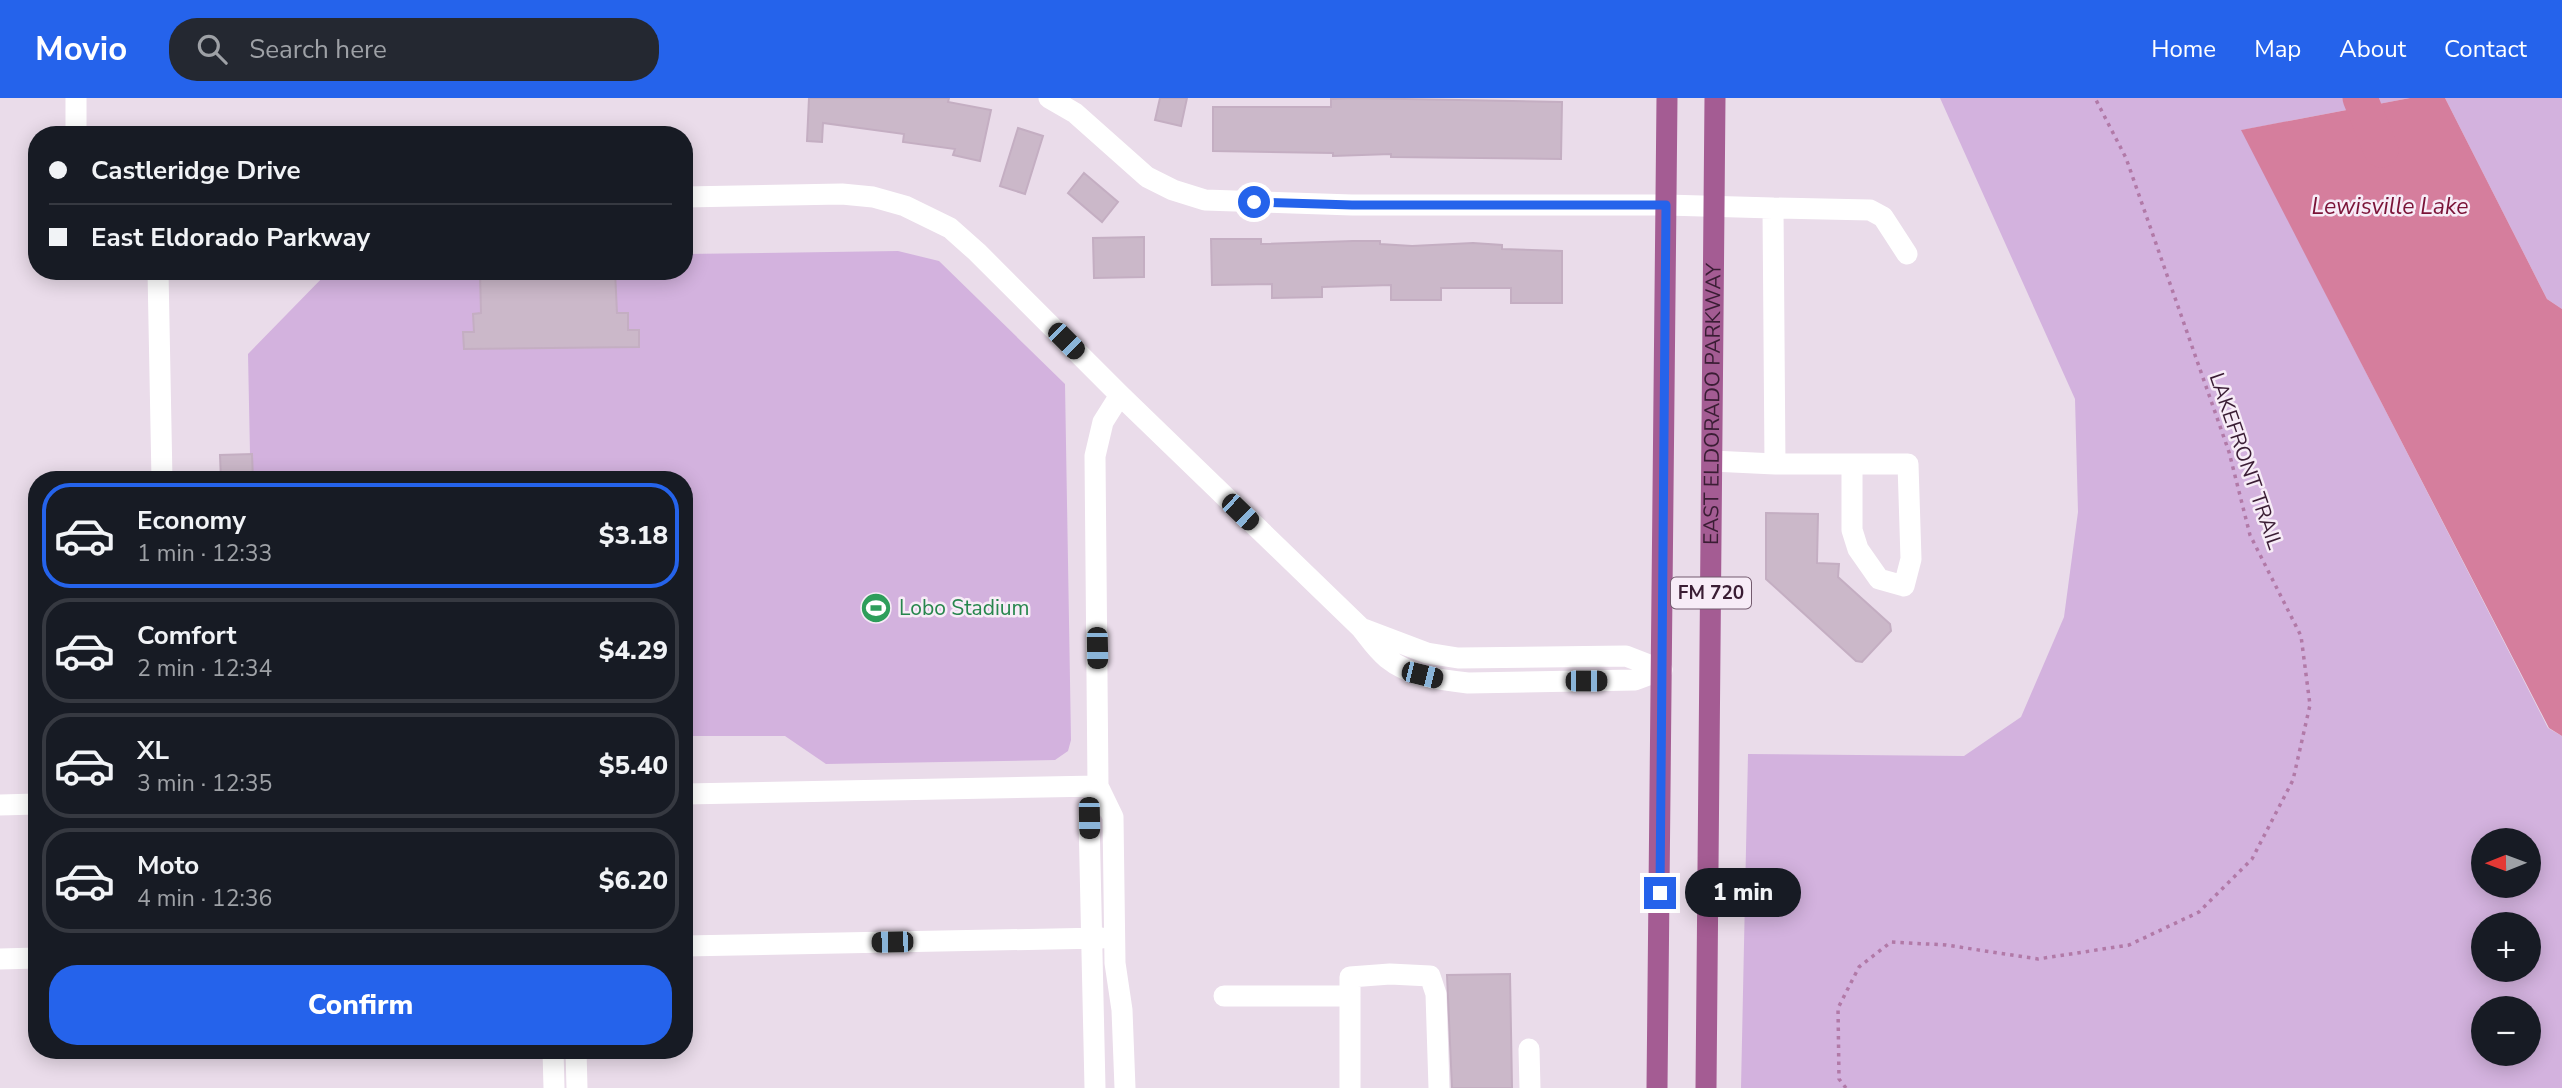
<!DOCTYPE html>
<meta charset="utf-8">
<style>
:root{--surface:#171b24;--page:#242831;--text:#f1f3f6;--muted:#9ea1a6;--line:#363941;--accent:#2563eb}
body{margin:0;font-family:"Nunito Sans",sans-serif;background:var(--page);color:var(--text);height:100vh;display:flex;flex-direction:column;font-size:26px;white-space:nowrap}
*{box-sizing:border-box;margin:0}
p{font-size:23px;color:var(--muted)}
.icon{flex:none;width:38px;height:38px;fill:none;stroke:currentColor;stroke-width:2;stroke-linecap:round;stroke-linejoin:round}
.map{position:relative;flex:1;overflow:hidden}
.panel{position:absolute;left:28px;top:373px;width:665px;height:588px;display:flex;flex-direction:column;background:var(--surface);border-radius:28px;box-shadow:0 4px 18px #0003}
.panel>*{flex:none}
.hud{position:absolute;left:28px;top:28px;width:665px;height:154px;border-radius:28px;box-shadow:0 4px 18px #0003;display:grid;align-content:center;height:154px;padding:0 21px;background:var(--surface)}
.needle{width:46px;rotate:269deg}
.buttons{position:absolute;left:2471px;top:730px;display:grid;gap:14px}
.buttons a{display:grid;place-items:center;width:70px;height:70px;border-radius:50%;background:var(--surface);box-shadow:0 4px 18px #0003;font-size:35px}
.end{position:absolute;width:32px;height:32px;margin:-16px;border:9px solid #2563eb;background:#fff;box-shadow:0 0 0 4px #fff}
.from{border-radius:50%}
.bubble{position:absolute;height:49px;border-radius:24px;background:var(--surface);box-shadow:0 4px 18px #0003;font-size:23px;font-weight:800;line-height:49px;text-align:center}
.car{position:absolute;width:21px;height:42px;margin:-21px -10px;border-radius:9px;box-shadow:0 0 5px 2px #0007;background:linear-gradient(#222 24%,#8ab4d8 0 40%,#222 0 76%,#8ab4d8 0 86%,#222 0)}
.hud b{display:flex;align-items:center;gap:24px;height:66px;font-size:26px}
.hud b+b{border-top:2px solid var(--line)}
.hud i{width:18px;height:18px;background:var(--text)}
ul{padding:12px 0 0;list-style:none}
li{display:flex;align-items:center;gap:21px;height:105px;margin:0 14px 10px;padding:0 7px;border:4px solid var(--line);border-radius:28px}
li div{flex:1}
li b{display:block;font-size:26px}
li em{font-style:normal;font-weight:800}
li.selected{border-color:var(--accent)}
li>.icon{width:63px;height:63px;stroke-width:1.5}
.cta{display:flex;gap:14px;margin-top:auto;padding:14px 21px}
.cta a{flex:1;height:80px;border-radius:28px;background:var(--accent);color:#fff;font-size:28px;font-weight:800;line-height:80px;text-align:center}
header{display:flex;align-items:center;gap:42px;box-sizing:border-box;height:98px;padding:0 35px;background:var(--accent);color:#fff}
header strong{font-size:33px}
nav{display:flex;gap:38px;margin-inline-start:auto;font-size:24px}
.search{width:490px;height:63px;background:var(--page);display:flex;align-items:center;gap:18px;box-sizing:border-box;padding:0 24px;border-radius:28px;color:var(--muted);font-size:26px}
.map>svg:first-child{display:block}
.green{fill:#d3b2de;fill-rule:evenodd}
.water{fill:#d57e9d}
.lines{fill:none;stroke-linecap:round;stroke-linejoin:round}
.river{stroke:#d57e9d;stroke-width:35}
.building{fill:#cbb8c9;stroke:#c4aec2;stroke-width:2}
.path{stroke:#b179a7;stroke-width:3.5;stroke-dasharray:3.5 5;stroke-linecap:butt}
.minor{stroke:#fff;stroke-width:21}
.major{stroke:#a45c93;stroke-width:21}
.route{stroke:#2563eb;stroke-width:9}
.labels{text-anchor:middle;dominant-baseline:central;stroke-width:5;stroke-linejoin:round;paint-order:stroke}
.shield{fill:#f7ecf7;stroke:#735b6e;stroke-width:2}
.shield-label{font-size:19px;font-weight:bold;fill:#3a1d34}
.street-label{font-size:21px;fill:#3a1d34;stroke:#f7ecf7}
.leisure-label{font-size:21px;fill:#27864d;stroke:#f7ecf7;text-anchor:start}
.water-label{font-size:23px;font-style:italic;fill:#7a1337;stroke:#f7ecf7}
</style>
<header>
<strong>Movio</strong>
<div class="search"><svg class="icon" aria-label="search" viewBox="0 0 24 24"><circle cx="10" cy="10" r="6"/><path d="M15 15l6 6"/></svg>Search here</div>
<nav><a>Home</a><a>Map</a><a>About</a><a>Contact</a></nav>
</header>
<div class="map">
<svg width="2562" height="990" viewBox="0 0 2562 990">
<rect width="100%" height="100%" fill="#eadcea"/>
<path class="green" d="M1940 0H2410L2242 32 2548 630 2562 638V990H1741L1748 656 1964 658 2021 619 2064 519 2078 414 2075 301ZM2483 742H2529V788H2483ZM2483 826H2529V872H2483ZM2483 910H2529V956H2483Z
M2445 0H2562V211L2547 201Z
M898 153 939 163 1065 286 1071 642 1068 653 1055 662 826 666 785 638H684V382L221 381 220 357 250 356 248 256 329 173H684V156Z"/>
<path class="water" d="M2410 0H2445L2547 201 2562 211V638L2549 630 2241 32Z"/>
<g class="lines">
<path class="river" d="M2360 0 2381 52"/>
</g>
<path class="building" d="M809 0H949L948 4 991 12 980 63 953 57 955 51 903 44 904 36 823 25 822 44 807 43Z
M1160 0H1187L1181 28 1155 22Z
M1352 0 1562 4 1561 61 1391 59V56L1333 58V55L1213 53V9H1331V1Z
M1018 30 1043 38 1025 96 1000 88Z
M1084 75 1118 104 1102 124 1068 95Z
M1144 139V179L1094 180 1093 140Z
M1211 141H1261V146L1353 143H1380V146L1412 148 1473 145 1502 147V151L1562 153V205H1511V190H1441V202H1391V187L1322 189V199L1272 200V186L1212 187Z
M480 173H615L617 215H628V232H639V249L464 251 463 234H474L473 216 481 215Z
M252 356 253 382H221L220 357Z
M1766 415 1818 416 1817 465 1839 466 1838 479 1890 526 1891 533 1862 564 1856 563 1766 481Z
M1510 876 1512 990H1452L1447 877Z"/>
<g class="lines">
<path class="path" d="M1846 990 1839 981 1838 910 1859 869 1891 844 1946 847 2038 861 2129 847 2199 814 2252 761 2293 682 2310 607 2301 538 2250 437 2229 354 2126 60 2095 0"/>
<path class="minor" d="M76 0V37
M1049 0 1075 15 1147 79 1173 92 1205 102 1352 107H1666L1773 110 1775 366 1712 363
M684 99 842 96 873 99 905 108 950 130 977 154 1120 297 1361 530C1369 540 1377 552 1387 560 1409 578 1440 582 1468 585L1635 582 1662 572 1626 558 1458 560 1427 555 1361 530
M1773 110 1870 112 1883 119 1907 156
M158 173 162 382
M1775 366H1908L1911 461 1904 488 1879 481 1858 451 1852 432V366
M684 696 1098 688 1095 358 1103 324 1120 297
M0 707 37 706
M684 848 1102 840
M0 861 37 860
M1224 898H1350
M1529 951 1530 990
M553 952 554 990
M576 952 577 990
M1095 990 1089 720 1098 688 1113 719 1115 865 1122 912 1125 990
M1350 990V879L1390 876 1430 878 1436 896 1439 990"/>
<g class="major">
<path d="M1657 990 1667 0"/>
<path id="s1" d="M1706 990 1715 0"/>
</g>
</g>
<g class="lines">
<path class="route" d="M1254 104 1352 107H1666L1660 795"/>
</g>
<defs>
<g id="stadium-disc" transform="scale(1.575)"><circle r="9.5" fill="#2e9e5b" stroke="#f7ecf7"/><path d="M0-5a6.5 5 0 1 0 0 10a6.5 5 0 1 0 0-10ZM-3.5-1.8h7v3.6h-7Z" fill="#fff"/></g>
</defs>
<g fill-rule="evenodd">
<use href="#stadium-disc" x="876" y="510"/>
</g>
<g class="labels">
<rect class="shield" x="1671" y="479.5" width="80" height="31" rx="5"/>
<g class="shield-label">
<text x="1711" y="495">FM 720</text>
</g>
<g class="street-label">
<text stroke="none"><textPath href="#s1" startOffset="684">EAST ELDORADO PARKWAY</textPath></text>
<text transform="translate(2246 363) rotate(71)">LAKEFRONT TRAIL</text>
</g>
<g class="leisure-label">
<text x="899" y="510">Lobo Stadium</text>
</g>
<g class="water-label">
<text x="2390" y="108">Lewisville Lake</text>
</g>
</g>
</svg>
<div class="buttons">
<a><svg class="needle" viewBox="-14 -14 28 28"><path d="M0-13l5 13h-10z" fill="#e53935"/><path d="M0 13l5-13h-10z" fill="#9ea1a6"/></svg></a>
<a>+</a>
<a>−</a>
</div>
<i class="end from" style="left:1254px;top:104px"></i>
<i class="end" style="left:1660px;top:795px"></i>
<div class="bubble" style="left:1685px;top:770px;width:116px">1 min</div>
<i class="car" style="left:1066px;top:243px;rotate:135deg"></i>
<i class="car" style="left:1240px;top:414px;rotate:134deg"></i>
<i class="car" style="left:1097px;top:550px;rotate:179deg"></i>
<i class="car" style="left:1422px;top:577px;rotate:104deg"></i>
<i class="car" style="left:1586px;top:583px;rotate:90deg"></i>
<i class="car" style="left:1089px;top:720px;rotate:179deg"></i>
<i class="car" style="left:892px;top:844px;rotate:269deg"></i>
<div class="hud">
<b><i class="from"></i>Castleridge Drive</b>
<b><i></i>East Eldorado Parkway</b>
</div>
<section class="panel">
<ul>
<li class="selected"><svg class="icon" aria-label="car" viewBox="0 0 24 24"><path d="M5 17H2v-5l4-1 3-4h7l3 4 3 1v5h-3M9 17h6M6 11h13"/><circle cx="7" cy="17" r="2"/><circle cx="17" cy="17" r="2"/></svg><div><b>Economy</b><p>1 min · 12:33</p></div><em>$3.18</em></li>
<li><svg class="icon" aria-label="car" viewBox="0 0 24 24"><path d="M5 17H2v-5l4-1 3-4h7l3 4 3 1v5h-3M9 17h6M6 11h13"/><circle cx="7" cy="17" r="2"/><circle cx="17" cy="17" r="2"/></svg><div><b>Comfort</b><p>2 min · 12:34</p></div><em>$4.29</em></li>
<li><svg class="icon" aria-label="car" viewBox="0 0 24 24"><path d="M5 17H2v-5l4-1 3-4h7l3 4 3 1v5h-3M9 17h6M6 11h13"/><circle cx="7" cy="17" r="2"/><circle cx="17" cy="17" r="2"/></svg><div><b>XL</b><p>3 min · 12:35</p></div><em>$5.40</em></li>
<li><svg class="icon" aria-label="car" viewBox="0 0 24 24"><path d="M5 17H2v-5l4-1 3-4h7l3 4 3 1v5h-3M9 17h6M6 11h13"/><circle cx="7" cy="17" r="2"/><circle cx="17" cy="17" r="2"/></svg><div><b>Moto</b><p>4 min · 12:36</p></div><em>$6.20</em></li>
</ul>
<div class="cta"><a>Confirm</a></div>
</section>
</div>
